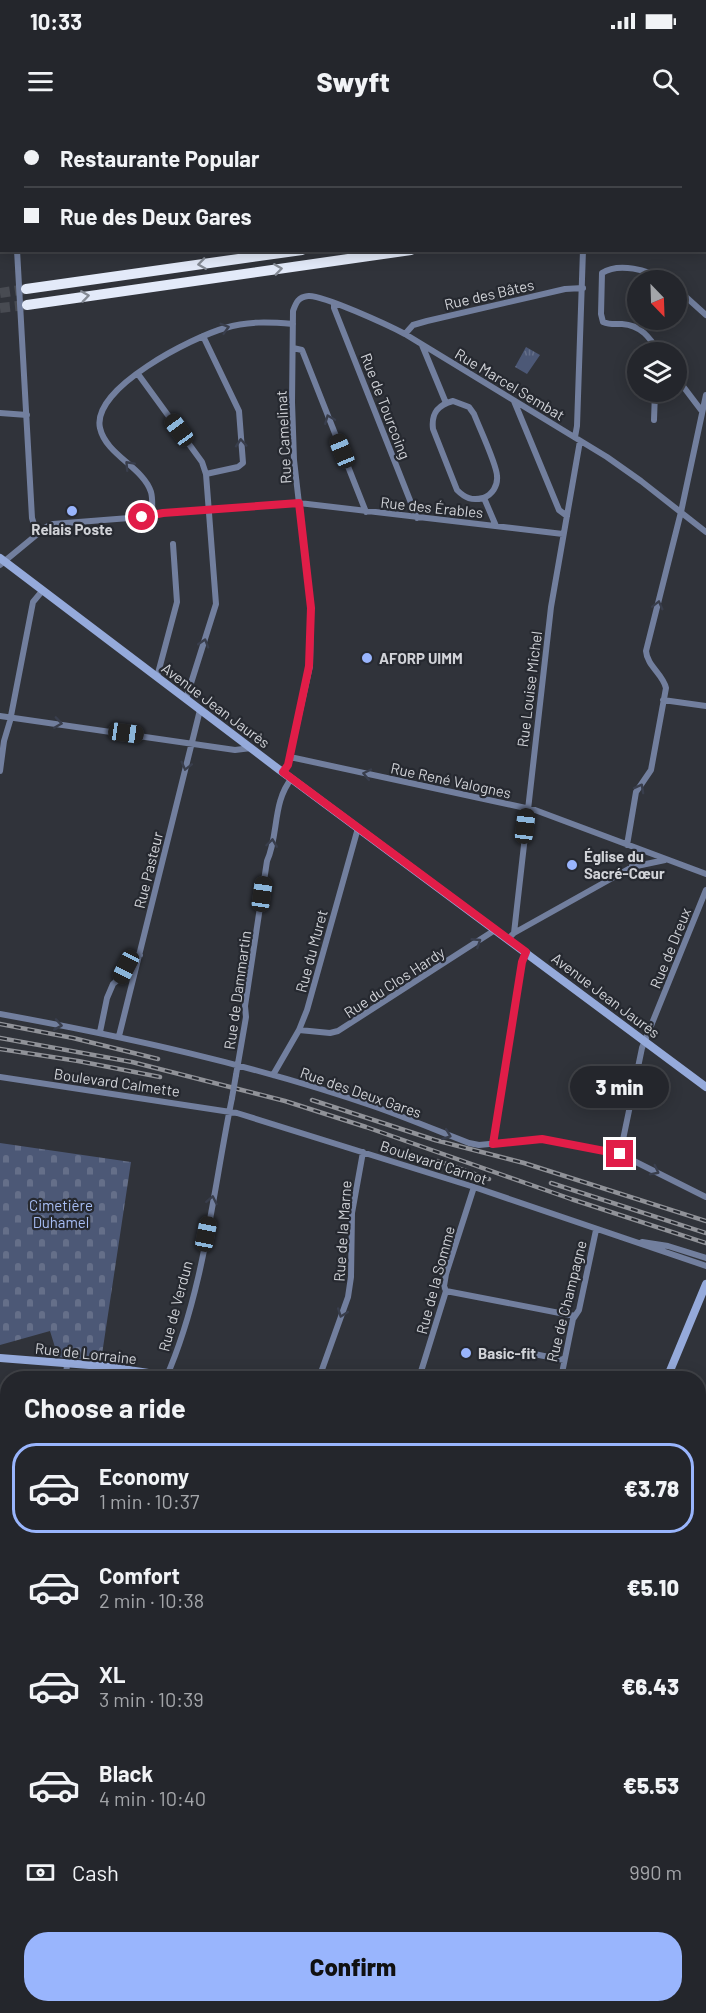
<!DOCTYPE html>
<meta charset="utf-8">
<style>
:root{--surface:#24262c;--page:#2c2e34;--text:#f1f3f6;--muted:#a3a5a9;--line:#414348;--accent:#99b5fd}
body{margin:0;font-family:Barlow,sans-serif;background:var(--page);color:var(--text);height:100vh;display:flex;flex-direction:column;font-size:22px;white-space:nowrap}
*{box-sizing:border-box;margin:0}
p{font-size:20px;color:var(--muted)}
.icon{flex:none;width:33px;height:33px;fill:none;stroke:currentColor;stroke-width:2;stroke-linecap:round;stroke-linejoin:round}
.map{position:relative;flex:1;overflow:hidden}
.panel{position:absolute;left:0px;top:1251px;width:706px;height:642px;display:flex;flex-direction:column;background:var(--surface);border-radius:24px 24px 0 0;box-shadow:0 3px 15px #0003,0 0 0 2px var(--line)}
.panel>*{flex:none}
.guide{position:absolute;left:0px;top:0px;width:706px;height:132px;box-shadow:0 3px 15px #0003,0 0 0 2px var(--line);display:grid;align-content:center;height:132px;padding:0 24px;background:var(--surface)}
.needle{width:39px;rotate:157deg}
.tools{position:absolute;left:627px;top:150px;display:grid;gap:12px}
.tools a{display:grid;place-items:center;width:60px;height:60px;border-radius:50%;background:var(--surface);box-shadow:0 3px 15px #0003,0 0 0 2px var(--line);font-size:30px}
.end{position:absolute;width:27px;height:27px;margin:-14px;border:8px solid #e11d48;background:#fff;box-shadow:0 0 0 3px #fff}
.from{border-radius:50%}
.bubble{position:absolute;height:42px;border-radius:21px;background:var(--surface);box-shadow:0 3px 15px #0003,0 0 0 2px var(--line);font-size:20px;font-weight:800;line-height:42px;text-align:center}
.car{position:absolute;width:18px;height:36px;margin:-18px -9px;border-radius:8px;box-shadow:0 0 4px 2px #0007;background:linear-gradient(#222 24%,#8ab4d8 0 40%,#222 0 76%,#8ab4d8 0 86%,#222 0)}
.guide b{display:flex;align-items:center;gap:21px;height:57px;font-size:22px}
.guide b+b{border-top:2px solid var(--line)}
.guide i{width:15px;height:15px;background:var(--text)}
ul{padding:0;list-style:none}
li{display:flex;align-items:center;gap:18px;height:90px;margin:0 12px 9px;padding:0 12px;border:3px solid transparent;border-radius:24px}
li div{flex:1}
li b{display:block;font-size:22px}
li em{font-style:normal;font-weight:800}
li.current{border-color:var(--accent)}
li>.icon{width:54px;height:54px;stroke-width:1.5}
h2{padding:0 24px;font-size:27px;line-height:72px}
.pay{display:flex;align-items:center;gap:15px;height:66px;padding:0 24px;font-size:22px}
.pay p{margin-inline-start:auto}
.action{display:flex;gap:12px;margin-top:auto;padding:12px 24px}
.action a{flex:1;height:69px;border-radius:24px;background:var(--accent);color:#111;font-size:24px;font-weight:800;line-height:69px;text-align:center}
.status{display:flex;justify-content:space-between;align-items:center;height:42px;padding:0 30px;background:var(--surface);direction:ltr}
.status svg{height:16px;fill:currentColor}
header{display:flex;justify-content:space-between;align-items:center;height:78px;padding:0 24px;background:var(--surface);font-size:27px;font-weight:800}
.map>svg:first-child{display:block}
.green{fill:#4c5876}
.cemetery{fill:url(#cemetery-stones)}
.park{fill:url(#park-tufts)}
.lines{fill:none;stroke-linecap:round;stroke-linejoin:round}
.highway-tunnel{stroke:#484b52;stroke-width:10;stroke-dasharray:10 5;stroke-linecap:butt}
.street{stroke:#727f9e;stroke-width:6}
.secondary{stroke:#95aadb;stroke-width:8}
.highway{stroke:#e3eaf9;stroke-width:10}
.rail-casing{stroke:#909298;stroke-width:4.5}
.rail{stroke:#262930;stroke-width:2;stroke-dasharray:7;stroke-linecap:butt}
.street-bridge{stroke:#727f9e;stroke-width:6}
.oneway{stroke:#848a94}
.oneway2{stroke:#393e4c}
.route{stroke:#e11d48;stroke-width:8}
.poi-dot{fill:#99b5fd;stroke:#262930;stroke-width:2}
.labels{text-anchor:middle;dominant-baseline:central;stroke-width:4.5;stroke-linejoin:round;paint-order:stroke}
.street-label{font-size:15px;fill:#d1d3d8;stroke:#262930}
.poi-label{font-size:15px;font-weight:bold;fill:#d1d3d8;stroke:#262930;text-anchor:start}
.park-label{font-size:15px;fill:#a8bef5;stroke:#262930}
</style>
<div class="status"><b>10:33</b><svg viewBox="0 0 49 12"><path d="M0 12V9h3v3zM5 12V6h3v6zM10 12V3h3v9zM15 12V0h3v12zM26 1h20v11H26zM47 4h2v5h-2z"/></svg></div>
<header><svg class="icon" aria-label="menu" viewBox="0 0 24 24"><path d="M4 6h16M4 12h16M4 18h16"/></svg>Swyft<svg class="icon" aria-label="search" viewBox="0 0 24 24"><circle cx="10" cy="10" r="6"/><path d="M15 15l6 6"/></svg></header>
<div class="map">
<svg width="706" height="1893" viewBox="0 0 706 1893">
<defs>
<pattern id="cemetery-stones" width="16" height="16" patternUnits="userSpaceOnUse" patternTransform="scale(1.5)"><rect width="16" height="16" fill="#4c5876"/><path d="M2 7V4a2 2 0 0 1 4 0v3zM10 15v-3a2 2 0 0 1 4 0v3z" fill="#656f89"/></pattern>
<pattern id="park-tufts" width="24" height="20" patternUnits="userSpaceOnUse" patternTransform="scale(1.5)"><rect width="24" height="20" fill="#4c5876"/><path d="M3 7l-1-3M5 7V3M7 7l1-3M15 17l-1-3M17 17v-4M19 17l1-3" fill="none" stroke="#656f89"/></pattern>
</defs>
<rect width="100%" height="100%" fill="#30333a"/>
<path class="green" d="M297 0H566V1L297 2Z"/>
<path class="cemetery" d="M59 0H194V1L59 2Z
M0 1023 131 1042 101 1241 58 1237 50 1211 0 1225Z"/>
<path class="park" d="M526 227 540 235 527 254 515 247Z
M74 1886H125L128 1893H68Z
M301 1886H353L344 1893H302Z"/>
<g class="lines">
<path class="highway-tunnel" d="M0 173 26 169
M0 188 27 185"/>
<path class="street" d="M286 0V2
M575 0V2
M0 37 2 43
M705 40H706
M0 105H2
M17 130 32 398 37 414
M676 168 706 195
M334 183V188L417 398
M405 214 413 205 427 201 565 169 583 168
M203 216 239 291 243 343 238 347 206 354
M422 225 446 283
M293 228 302 230 366 392
M659 232C650 218 641 205 622 204 615 204 610 205 603 202L601 194 602 153C619 142 648 150 664 160
M138 254 202 342 206 354 216 484 186 579
M676 257 701 290
M453 281 469 287 474 294C479 307 497 345 497 356 498 366 492 375 483 378 472 381 465 378 457 370L433 309C431 293 438 285 453 281Z
M514 281 559 390 567 396
M0 293 27 295
M654 300 655 272
M575 317 577 306 583 130
M484 378 496 406
M152 395C152 388 153 379 151 372 143 347 106 335 100 308 91 268 193 217 225 208 248 201 269 202 293 204
M0 445 46 407 53 404 142 397 163 393 299 383 563 414
M157 557 177 482 173 424
M663 580 706 586
M0 596 235 630 251 628
M290 637 535 690 706 754
M0 651 4 621 10 601 33 482 43 470
M283 652 288 645 310 546 311 488 294 340 292 282 293 191C296 183 298 177 308 176 321 174 390 206 405 214L607 337 641 361 706 412
M627 725 636 672 651 650 666 568C663 554 647 546 646 531L681 392 706 275
M632 746 637 740 639 730
M514 813 632 747 665 740
M508 819 514 813 551 487 580 321
M0 894C127 917 254 945 376 987 407 998 438 1011 469 1023L479 1025 542 1019 620 1034 706 1077
M299 910 330 913 338 911 495 810
M100 912 107 878 113 864 120 858 132 836 140 835
M119 916 200 590
M236 955 246 897 245 886 267 741C279 715 272 682 292 658
M273 955 299 910 307 890 358 708
M0 957 237 993 474 1067 706 1146
M493 1024 522 842 526 833
M620 1034 642 928 706 770
M642 1122 668 1126 706 1138
M446 1171 575 1196
M529 1233 564 1240
M66 1258 67 1243
M166 1258C204 1171 213 1071 232 978
M319 1258 348 1177 351 1157 352 1093 363 1032
M419 1258 446 1171 444 1166 446 1154 474 1067
M561 1258 573 1199 579 1190 596 1110
M699 1289 706 1278
M0 1322 8 1334
M0 1369 8 1366
M699 1441 706 1438
M0 1465H8
M0 1485 8 1484
M699 1558 706 1561
M0 1577 8 1578
M0 1609 8 1608
M699 1730H706
M0 1791 8 1790
M164 1886 166 1893
M176 1886 208 1893
M481 1886V1893
M496 1886 532 1893
M60 1893 66 1886
M255 1893 258 1886
M362 1893 371 1886
M437 1893 438 1886
M550 1893 552 1886"/>
<path class="secondary" d="M0 438 277 648 706 967
M0 1238 102 1246 155 1254 168 1258
M667 1258 706 1164
M0 1507 8 1548
M699 1510H706
M0 1777 8 1730
M14 1886 23 1893
M25 1886 34 1893
M0 1887 8 1878"/>
<path class="highway" d="M705 74H706
M705 89H706
M26 169 302 130
M27 185 411 130"/>
<g class="rail-casing">
<path id="rail" d="M0 904 73 918 158 939
M0 918 132 942 285 981 366 1007 571 1079 706 1123
M0 929 78 941 160 957
M312 980 435 1020 524 1043 706 1101
M438 1041 489 1059
M551 1063 706 1113"/>
</g>
<use href="#rail" class="rail"/>
<path class="street-bridge" d="M232 978 236 955"/>
</g>
<defs><path id="oneway-chevron" d="M-2-3.5L2.5 0L-2 3.5" fill="none" stroke-width="1.6" stroke-linecap="round" stroke-linejoin="round" transform="scale(1.5)"/></defs>
<g class="oneway">
<use href="#oneway-chevron" transform="translate(202 144) rotate(172)"/>
<use href="#oneway-chevron" transform="translate(278 149) rotate(-8)"/>
<use href="#oneway-chevron" transform="translate(85 176) rotate(-8)"/>
</g>
<g class="oneway2">
<use href="#oneway-chevron" transform="translate(225 208) rotate(-16)"/>
<use href="#oneway-chevron" transform="translate(329 299) rotate(-112)"/>
<use href="#oneway-chevron" transform="translate(241 323) rotate(-94)"/>
<use href="#oneway-chevron" transform="translate(129 345) rotate(-133)"/>
<use href="#oneway-chevron" transform="translate(658 485) rotate(-76)"/>
<use href="#oneway-chevron" transform="translate(204 523) rotate(-73)"/>
<use href="#oneway-chevron" transform="translate(58 603) rotate(8)"/>
<use href="#oneway-chevron" transform="translate(186 646) rotate(104)"/>
<use href="#oneway-chevron" transform="translate(367 654) rotate(-168)"/>
<use href="#oneway-chevron" transform="translate(640 668) rotate(-61)"/>
<use href="#oneway-chevron" transform="translate(272 723) rotate(-82)"/>
<use href="#oneway-chevron" transform="translate(477 822) rotate(-33)"/>
<use href="#oneway-chevron" transform="translate(58 905) rotate(10)"/>
<use href="#oneway-chevron" transform="translate(447 1015) rotate(21)"/>
<use href="#oneway-chevron" transform="translate(655 1051) rotate(27)"/>
<use href="#oneway-chevron" transform="translate(212 1080) rotate(-79)"/>
<use href="#oneway-chevron" transform="translate(342 1193) rotate(110)"/>
</g>
<g class="lines">
<path class="route" d="M142 397 163 393 299 383 311 488 309 546 288 645 283 652 526 832 522 842 493 1024 542 1019 620 1034"/>
</g>
<g class="poi-dot">
<circle cx="72" cy="391" r="6"/>
<circle cx="367" cy="538" r="6"/>
<circle cx="572" cy="745" r="6"/>
<circle cx="466" cy="1233" r="6"/>
</g>
<g class="labels">
<g class="street-label">
<text transform="translate(489 174) rotate(-13)">Rue des Bâtes</text>
<text transform="translate(510 264) rotate(31)">Rue Marcel Sembat</text>
<text transform="translate(386 286) rotate(69)">Rue de Tourcoing</text>
<text transform="translate(283 317) rotate(-93)">Rue Camelinat</text>
<text transform="translate(432 387) rotate(6)">Rue des Érables</text>
<text transform="translate(529 569) rotate(-83)">Rue Louise Michel</text>
<text transform="translate(216 585) rotate(37)">Avenue Jean Jaurès</text>
<text transform="translate(451 660) rotate(12)">Rue René Valognes</text>
<text transform="translate(148 750) rotate(-76)">Rue Pasteur</text>
<text transform="translate(670 828) rotate(-68)">Rue de Dreux</text>
<text transform="translate(311 831) rotate(-75)">Rue du Muret</text>
<text transform="translate(394 862) rotate(-33)">Rue du Clos Hardy</text>
<text transform="translate(237 870) rotate(-82)">Rue de Dammartin</text>
<text transform="translate(606 875) rotate(37)">Avenue Jean Jaurès</text>
<text transform="translate(117 962) rotate(8)">Boulevard Calmette</text>
<text transform="translate(361 972) rotate(19)">Rue des Deux Gares</text>
<text transform="translate(434 1042) rotate(18)">Boulevard Carnot</text>
<text transform="translate(342 1111) rotate(-86)">Rue de la Marne</text>
<text transform="translate(435 1160) rotate(-75)">Rue de la Somme</text>
<text transform="translate(566 1181) rotate(-76)">Rue de Champagne</text>
<text transform="translate(175 1186) rotate(-75)">Rue de Verdun</text>
<text transform="translate(86 1233) rotate(6)">Rue de Lorraine</text>
</g>
<g class="poi-label">
<text x="72" y="409" text-anchor="middle">Relais Poste</text>
<text x="379" y="538">AFORP UIMM</text>
<text x="584" y="736">Église du<tspan x="584" dy="17">Sacré-Cœur</tspan></text>
<text x="478" y="1233">Basic-fit</text>
</g>
<g class="park-label">
<text x="61" y="1085">Cimetière<tspan x="61" dy="17">Duhamel</tspan></text>
</g>
</g>
</svg>
<div class="tools">
<a><svg class="needle" viewBox="-14 -14 28 28"><path d="M0-13l5 13h-10z" fill="#e53935"/><path d="M0 13l5-13h-10z" fill="#a3a5a9"/></svg></a>
<a><svg class="icon" aria-label="layers" viewBox="0 0 24 24"><path d="M12 4l9 5-9 5-9-5zM3 14l9 5 9-5"/></svg></a>
</div>
<i class="end from" style="left:142px;top:397px"></i>
<i class="end" style="left:620px;top:1034px"></i>
<div class="bubble" style="left:570px;top:946px;width:99px">3 min</div>
<i class="car" style="left:179px;top:310px;rotate:324deg"></i>
<i class="car" style="left:342px;top:331px;rotate:338deg"></i>
<i class="car" style="left:126px;top:613px;rotate:98deg"></i>
<i class="car" style="left:525px;top:706px;rotate:7deg"></i>
<i class="car" style="left:262px;top:774px;rotate:8deg"></i>
<i class="car" style="left:126px;top:847px;rotate:207deg"></i>
<i class="car" style="left:206px;top:1114px;rotate:11deg"></i>
<div class="guide">
<b><i class="from"></i>Restaurante Popular</b>
<b><i></i>Rue des Deux Gares</b>
</div>
<section class="panel">
<h2>Choose a ride</h2>
<ul>
<li class="current"><svg class="icon" aria-label="car" viewBox="0 0 24 24"><path d="M5 17H2v-5l4-1 3-4h7l3 4 3 1v5h-3M9 17h6M6 11h13"/><circle cx="7" cy="17" r="2"/><circle cx="17" cy="17" r="2"/></svg><div><b>Economy</b><p>1 min · 10:37</p></div><em>€3.78</em></li>
<li><svg class="icon" aria-label="car" viewBox="0 0 24 24"><path d="M5 17H2v-5l4-1 3-4h7l3 4 3 1v5h-3M9 17h6M6 11h13"/><circle cx="7" cy="17" r="2"/><circle cx="17" cy="17" r="2"/></svg><div><b>Comfort</b><p>2 min · 10:38</p></div><em>€5.10</em></li>
<li><svg class="icon" aria-label="car" viewBox="0 0 24 24"><path d="M5 17H2v-5l4-1 3-4h7l3 4 3 1v5h-3M9 17h6M6 11h13"/><circle cx="7" cy="17" r="2"/><circle cx="17" cy="17" r="2"/></svg><div><b>XL</b><p>3 min · 10:39</p></div><em>€6.43</em></li>
<li><svg class="icon" aria-label="car" viewBox="0 0 24 24"><path d="M5 17H2v-5l4-1 3-4h7l3 4 3 1v5h-3M9 17h6M6 11h13"/><circle cx="7" cy="17" r="2"/><circle cx="17" cy="17" r="2"/></svg><div><b>Black</b><p>4 min · 10:40</p></div><em>€5.53</em></li>
</ul>
<div class="pay"><svg class="icon" aria-label="cash" viewBox="0 0 24 24"><path d="M3 7h18v10H3z"/><circle cx="12" cy="12" r="2"/></svg>Cash<p>990 m</p></div>
<div class="action"><a>Confirm</a></div>
</section>
</div>
